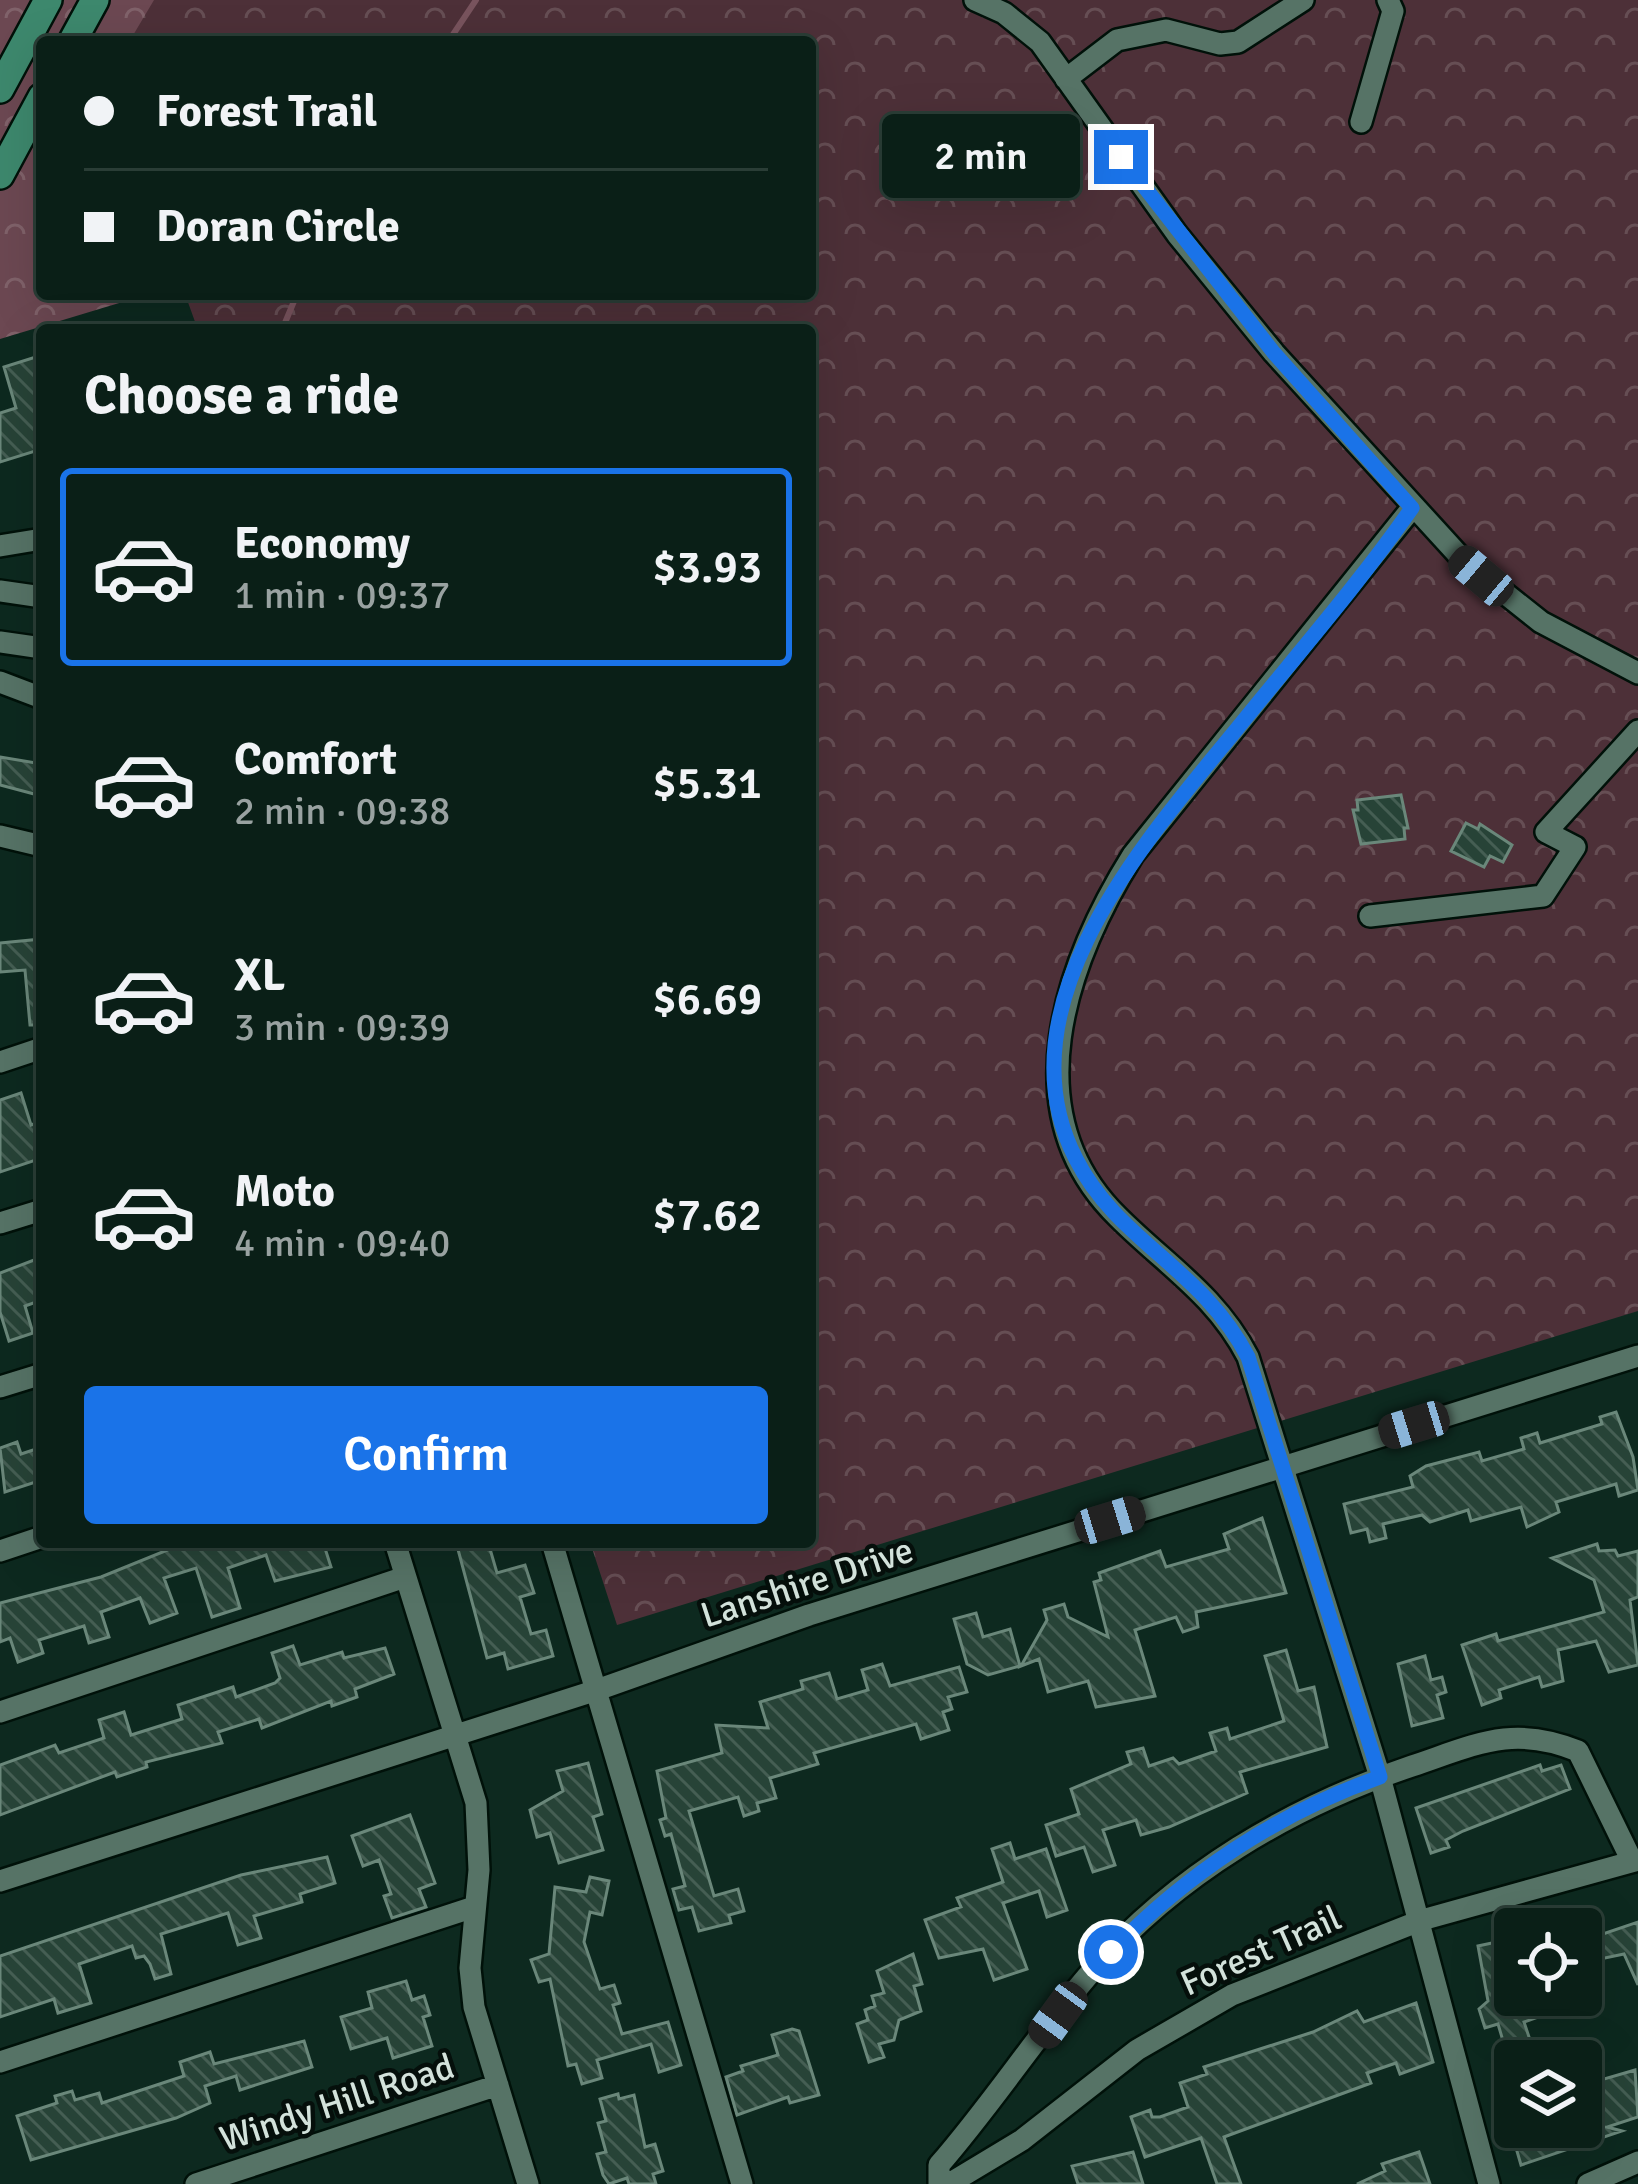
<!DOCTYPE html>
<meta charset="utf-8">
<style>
:root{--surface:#0a1f17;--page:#182c24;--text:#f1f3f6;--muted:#99a2a1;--line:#2a3d36;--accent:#1a73e8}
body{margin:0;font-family:Signika,sans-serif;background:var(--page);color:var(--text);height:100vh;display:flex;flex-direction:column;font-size:45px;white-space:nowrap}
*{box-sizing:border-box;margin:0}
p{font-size:39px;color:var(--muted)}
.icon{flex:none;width:66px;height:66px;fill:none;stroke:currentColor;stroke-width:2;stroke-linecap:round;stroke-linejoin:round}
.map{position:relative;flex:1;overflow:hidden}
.details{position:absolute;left:36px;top:324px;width:780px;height:1224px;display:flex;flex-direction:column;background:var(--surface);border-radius:12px;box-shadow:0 12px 48px #0002,0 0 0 3px var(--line)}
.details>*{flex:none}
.hud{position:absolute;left:36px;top:36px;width:780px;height:264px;border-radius:12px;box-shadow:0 12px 48px #0002,0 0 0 3px var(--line);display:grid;align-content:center;height:264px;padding:0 48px;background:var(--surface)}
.buttons{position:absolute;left:1494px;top:1908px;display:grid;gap:24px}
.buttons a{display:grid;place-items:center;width:108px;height:108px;border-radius:12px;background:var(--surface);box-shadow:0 12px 48px #0002,0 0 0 3px var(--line);font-size:60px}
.end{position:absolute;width:54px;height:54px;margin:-27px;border:15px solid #1a73e8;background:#fff;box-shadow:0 0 0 6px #fff}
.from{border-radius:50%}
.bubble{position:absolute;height:84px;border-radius:12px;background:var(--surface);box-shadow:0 12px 48px #0002,0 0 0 3px var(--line);font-size:39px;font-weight:600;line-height:84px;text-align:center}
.car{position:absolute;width:36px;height:72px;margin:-36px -18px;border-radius:15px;box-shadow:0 0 9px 3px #0007;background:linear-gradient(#222 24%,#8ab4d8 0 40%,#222 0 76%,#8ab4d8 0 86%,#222 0)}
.hud b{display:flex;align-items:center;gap:42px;height:114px;font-size:45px}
.hud b+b{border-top:3px solid var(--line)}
.hud i{width:30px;height:30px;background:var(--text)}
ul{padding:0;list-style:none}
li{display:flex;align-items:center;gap:36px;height:198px;margin:0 24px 18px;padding:0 24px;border:6px solid transparent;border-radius:12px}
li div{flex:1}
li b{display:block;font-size:45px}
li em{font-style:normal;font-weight:600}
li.active{border-color:var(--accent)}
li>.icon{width:108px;height:108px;stroke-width:1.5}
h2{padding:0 48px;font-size:54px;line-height:144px}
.cta{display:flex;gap:24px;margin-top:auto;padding:24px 48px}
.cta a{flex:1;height:138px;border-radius:12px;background:var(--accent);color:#fff;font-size:48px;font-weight:600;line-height:138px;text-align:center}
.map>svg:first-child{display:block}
.forest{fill:url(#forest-crowns)}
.park{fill:url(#park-crowns)}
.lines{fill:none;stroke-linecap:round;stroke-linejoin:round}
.stream{stroke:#78535d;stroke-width:6}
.building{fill:url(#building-back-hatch);stroke:#6a877a;stroke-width:3}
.minor-casing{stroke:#001109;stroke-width:26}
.major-casing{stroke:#001109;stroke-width:32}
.minor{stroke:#567366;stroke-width:21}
.major{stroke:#3d886d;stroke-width:27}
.route{stroke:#1a73e8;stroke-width:15}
.labels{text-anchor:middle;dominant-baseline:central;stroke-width:9;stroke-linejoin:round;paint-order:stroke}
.street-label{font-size:36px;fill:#d3e2db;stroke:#050f0b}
</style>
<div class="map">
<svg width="1638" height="2184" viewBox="0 0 1638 2184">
<defs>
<pattern id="forest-crowns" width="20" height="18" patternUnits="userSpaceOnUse" patternTransform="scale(3)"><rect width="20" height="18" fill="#6c4852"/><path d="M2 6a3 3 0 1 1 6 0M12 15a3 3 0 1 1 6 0" fill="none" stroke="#80626a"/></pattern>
<pattern id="park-crowns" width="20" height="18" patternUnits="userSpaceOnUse" patternTransform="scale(3)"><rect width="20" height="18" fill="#4d3038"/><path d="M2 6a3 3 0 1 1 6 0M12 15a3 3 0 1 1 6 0" fill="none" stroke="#664e54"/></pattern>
<pattern id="building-back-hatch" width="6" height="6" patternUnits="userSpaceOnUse" patternTransform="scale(3)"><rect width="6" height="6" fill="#274337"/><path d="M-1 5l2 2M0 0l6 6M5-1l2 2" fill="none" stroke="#455e53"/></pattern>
</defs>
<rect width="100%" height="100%" fill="#0d291f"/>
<path class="forest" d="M0 0H783L729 42H42V294H149L0 339Z"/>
<path class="park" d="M154 0H1638V1311L617 1625 590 1542H810V330H198L185 294H810V42H129Z"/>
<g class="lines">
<path class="stream" d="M448 42 476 0
M282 330 297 294"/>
</g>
<path class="building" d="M42 355V449L0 462V413L16 408 4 367Z
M0 757 42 764 38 795 0 785Z
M1401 795 1408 828H1404L1405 839 1361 844 1353 810H1358L1357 800Z
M1466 823 1478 829 1480 824 1512 845 1503 862 1490 856 1484 867 1451 851Z
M42 939V1025H30L25 970 0 972V943Z
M21 1093 31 1125 42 1121V1158L0 1172V1100Z
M42 1257V1300L25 1306 33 1333 9 1341 0 1312V1273Z
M1616 1412 1633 1457 1638 1490 1619 1496 1616 1484 1556 1502 1559 1512 1527 1527 1521 1507 1471 1521 1468 1510 1430 1522 1422 1515 1383 1524 1386 1538 1370 1542 1367 1529 1351 1533 1344 1504 1413 1487 1410 1476 1426 1466 1479 1452 1482 1461 1524 1449 1521 1438 1537 1433 1540 1443 1602 1424 1600 1417Z
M17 1442 21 1454 42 1447V1480L5 1492 0 1448Z
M1262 1518 1286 1593 1196 1612 1198 1627 1183 1632 1176 1617 1135 1630 1155 1696 1096 1707 1088 1681 1048 1692 1039 1659 1021 1666 1047 1620 1044 1610 1064 1604 1068 1617 1108 1637 1094 1582 1101 1580 1099 1573 1160 1551 1166 1567 1229 1549 1224 1534Z
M187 1542H323L331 1567 275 1581 266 1555 228 1568 240 1608 212 1617 196 1568 164 1578 177 1613 150 1623 140 1598 101 1612 109 1637 89 1643 84 1626 39 1640 43 1653 18 1662 10 1638 0 1642V1603L101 1577Z
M456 1542H488L497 1573 525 1565 534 1593 520 1597 531 1634 546 1630 553 1656 508 1669 504 1653 487 1658Z
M1597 1544 1599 1551 1615 1550 1618 1556 1638 1551V1597L1630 1600 1638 1665 1609 1672 1596 1641 1558 1650 1563 1681 1542 1687 1539 1677 1499 1690 1501 1698 1482 1705 1462 1645 1496 1634 1498 1641 1604 1612 1594 1580 1552 1558Z
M976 1613 983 1637 1010 1629 1020 1666 988 1675 967 1664 954 1619Z
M293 1646 300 1665 342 1652 344 1658 385 1648 394 1674 355 1689 357 1697 332 1706 331 1701 262 1728 259 1719 218 1732 222 1743 146 1762 147 1767 117 1777 115 1772 0 1815V1765L55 1745 59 1753 104 1738 99 1720 124 1712 131 1735 182 1719 178 1705 233 1687 236 1697 275 1683 280 1678 272 1653Z
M1286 1650 1298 1691 1314 1687 1327 1747 1240 1772 1247 1793 1169 1827 1141 1835 1136 1820 1103 1830 1115 1865 1093 1872 1084 1847 1056 1856 1046 1825 1079 1814 1071 1789 1131 1764 1127 1752 1143 1748 1149 1766 1173 1758 1179 1764 1216 1751 1210 1733 1227 1728 1230 1739 1284 1721 1265 1656Z
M1425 1656 1431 1680 1442 1677 1446 1692 1437 1695 1443 1718 1412 1726 1398 1664Z
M882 1664 890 1686 959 1667 967 1692 948 1697 952 1709 943 1712 949 1730 921 1739 916 1724 814 1753 818 1764 770 1778 776 1798 757 1803 759 1811 744 1816 738 1797 689 1811 714 1896 738 1889 744 1911 729 1915 731 1923 699 1931 692 1907 679 1910 673 1889 685 1886 671 1834 665 1836 660 1820 666 1818 657 1771 722 1753 716 1725 768 1728 760 1702 803 1689 801 1681 829 1673 837 1699 868 1690 862 1670Z
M588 1763 602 1814 593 1817 603 1850 559 1863 550 1833 537 1837 530 1810 563 1791 557 1771Z
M1540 1765 1542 1771 1561 1765 1570 1789 1463 1831 1446 1840 1449 1847 1431 1853 1416 1808Z
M410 1815 435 1883 419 1889 426 1907 392 1918 384 1896 391 1894 379 1860 363 1866 352 1836Z
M1010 1843 1015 1859 1046 1849 1067 1910 1047 1917 1039 1891 1003 1903 1027 1969 994 1980 983 1949 939 1958 925 1920 961 1907 957 1898 1003 1882 992 1849Z
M327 1857 335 1883 300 1894 302 1902 254 1916 261 1938 238 1945 228 1913 161 1934 171 1974 155 1979 150 1964 144 1956 136 1958 132 1946 79 1964 91 2003 58 2013 54 1999 0 2017V1956L241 1875Z
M590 1877 609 1881 602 1915 590 1912 584 1942 600 1989 614 1985 620 2003 613 2005 622 2034 668 2022 681 2065 659 2072 651 2044 597 2060 602 2078 582 2084 576 2064 568 2066 550 1979 539 1982 531 1960 549 1954 555 1887 586 1892Z
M1583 1908 1594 1937 1638 1922V1985L1624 1954 1581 1963Z
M1515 1938V1995H1547L1552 2012 1524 2022 1537 2061H1509L1498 2024 1485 2028 1479 2009 1488 2001 1478 1946Z
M913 1954 922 1984 914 1986 921 2011 899 2020 894 2040 879 2044 884 2057 869 2062 857 2024 868 2020 865 2010 875 2006 872 1996 884 1993 877 1971Z
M406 1981 412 2000 424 1996 430 2015 423 2017 432 2046 393 2058 387 2038 351 2049 341 2017 372 2008 368 1992Z
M1416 2003 1433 2062 1400 2074 1396 2063 1367 2073 1371 2083 1224 2137 1241 2184H1217L1201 2138 1145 2157 1131 2117 1150 2110 1152 2117H1160L1188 2107 1180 2083 1207 2074 1204 2067 1313 2032 1357 2011 1364 2022Z
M792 2029 799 2031 819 2095 790 2103 788 2097 737 2115 726 2077 743 2071 741 2066 778 2055 772 2035Z
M304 2041 312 2067 240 2090 236 2076 205 2086 210 2103 176 2118 31 2160 17 2116 57 2103 55 2096 72 2091 75 2100 99 2093 102 2103 184 2076 180 2062 210 2052 214 2064Z
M1585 2053 1594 2082 1635 2070 1638 2117 1607 2127 1622 2131 1521 2165 1510 2127H1581Z
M618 2094 619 2099 634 2095 645 2147 655 2144 663 2171 653 2174 656 2184H629L627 2178 609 2184 603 2175 597 2154 606 2152 598 2123 606 2121 600 2099Z
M1133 2152 1143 2184H1078L1072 2166Z
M1419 2152 1430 2184H1357L1385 2171 1382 2164Z"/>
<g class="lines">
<g class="minor-casing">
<path id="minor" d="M975 0 1004 13 1040 42 1177 234 1274 353 1463 560 1541 622 1638 673
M1066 79 1117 40 1166 30 1220 44 1238 42 1303 0
M1361 122 1393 11 1388 0
M1412 508 1133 855C1065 964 1012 1113 1118 1217 1166 1265 1216 1295 1248 1357L1380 1777 1489 2184
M0 546 42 539
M0 591 42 597
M0 642 42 648
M0 682 42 698
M0 836 42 846
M1370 916 1543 896 1575 847 1546 832 1638 731
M0 1062 42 1048
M0 1223 42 1210
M0 1387 42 1374
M395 1542 476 1803 479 1870 470 1968 474 2007 528 2184
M552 1542 742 2184
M0 1551 42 1537
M0 1712 405 1577
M0 1881 597 1690 809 1615 1638 1356
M0 2062 474 1907
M196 2184 498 2085
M939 2184V2165C993 2103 1038 2033 1092 1971 1177 1874 1290 1807 1412 1766 1475 1745 1512 1724 1578 1751L1632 1861
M949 2184 1022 2140 1137 2050 1232 1995 1422 1920 1638 1860
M1588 2184 1638 2162"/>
</g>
<g class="major-casing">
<path id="major" d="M72 42 95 0
M0 89 48 0
M0 175 42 97"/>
</g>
<use href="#minor" class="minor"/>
<use href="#major" class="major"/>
</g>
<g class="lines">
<path class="route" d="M1111 1952C1186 1874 1278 1813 1380 1777L1248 1357C1202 1268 1118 1242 1076 1159 997 1006 1147 839 1236 730 1295 657 1358 585 1412 508L1274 353 1121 157"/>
</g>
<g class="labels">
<g class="street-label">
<text transform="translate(807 1583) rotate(-18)">Lanshire Drive</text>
<text transform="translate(1261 1951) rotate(-24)">Forest Trail</text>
<text transform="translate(337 2103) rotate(-18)">Windy Hill Road</text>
</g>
</g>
</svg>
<div class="buttons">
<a><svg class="icon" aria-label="locate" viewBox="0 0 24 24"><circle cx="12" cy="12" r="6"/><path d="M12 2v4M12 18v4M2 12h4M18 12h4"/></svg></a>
<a><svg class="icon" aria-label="layers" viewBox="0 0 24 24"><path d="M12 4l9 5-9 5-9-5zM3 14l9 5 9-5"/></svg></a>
</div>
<i class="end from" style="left:1111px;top:1952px"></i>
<i class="end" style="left:1121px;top:157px"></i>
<div class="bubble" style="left:882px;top:114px;width:198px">2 min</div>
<i class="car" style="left:1481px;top:576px;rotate:310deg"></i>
<i class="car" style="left:1414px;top:1425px;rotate:253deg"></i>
<i class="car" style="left:1110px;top:1520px;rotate:73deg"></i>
<i class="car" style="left:1058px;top:2015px;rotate:216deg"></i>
<div class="hud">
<b><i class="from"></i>Forest Trail</b>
<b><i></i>Doran Circle</b>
</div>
<section class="details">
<h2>Choose a ride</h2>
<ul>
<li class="active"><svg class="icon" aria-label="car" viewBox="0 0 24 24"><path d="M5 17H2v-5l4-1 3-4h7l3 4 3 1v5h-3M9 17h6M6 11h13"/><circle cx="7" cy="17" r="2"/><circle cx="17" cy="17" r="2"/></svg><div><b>Economy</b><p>1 min · 09:37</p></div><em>$3.93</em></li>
<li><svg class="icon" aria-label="car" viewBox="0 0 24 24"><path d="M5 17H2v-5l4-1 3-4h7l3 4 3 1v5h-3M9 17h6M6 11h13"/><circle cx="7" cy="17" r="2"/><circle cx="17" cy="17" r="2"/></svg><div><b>Comfort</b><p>2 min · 09:38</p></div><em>$5.31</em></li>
<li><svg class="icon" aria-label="car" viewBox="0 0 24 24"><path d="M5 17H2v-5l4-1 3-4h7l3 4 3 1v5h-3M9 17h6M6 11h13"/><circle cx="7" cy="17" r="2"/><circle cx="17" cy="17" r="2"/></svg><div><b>XL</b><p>3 min · 09:39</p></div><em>$6.69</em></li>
<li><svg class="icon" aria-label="car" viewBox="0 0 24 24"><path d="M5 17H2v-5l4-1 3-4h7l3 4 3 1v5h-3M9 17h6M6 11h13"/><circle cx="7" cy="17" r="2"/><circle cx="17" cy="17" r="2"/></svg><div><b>Moto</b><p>4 min · 09:40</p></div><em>$7.62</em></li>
</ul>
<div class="cta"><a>Confirm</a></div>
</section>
</div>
